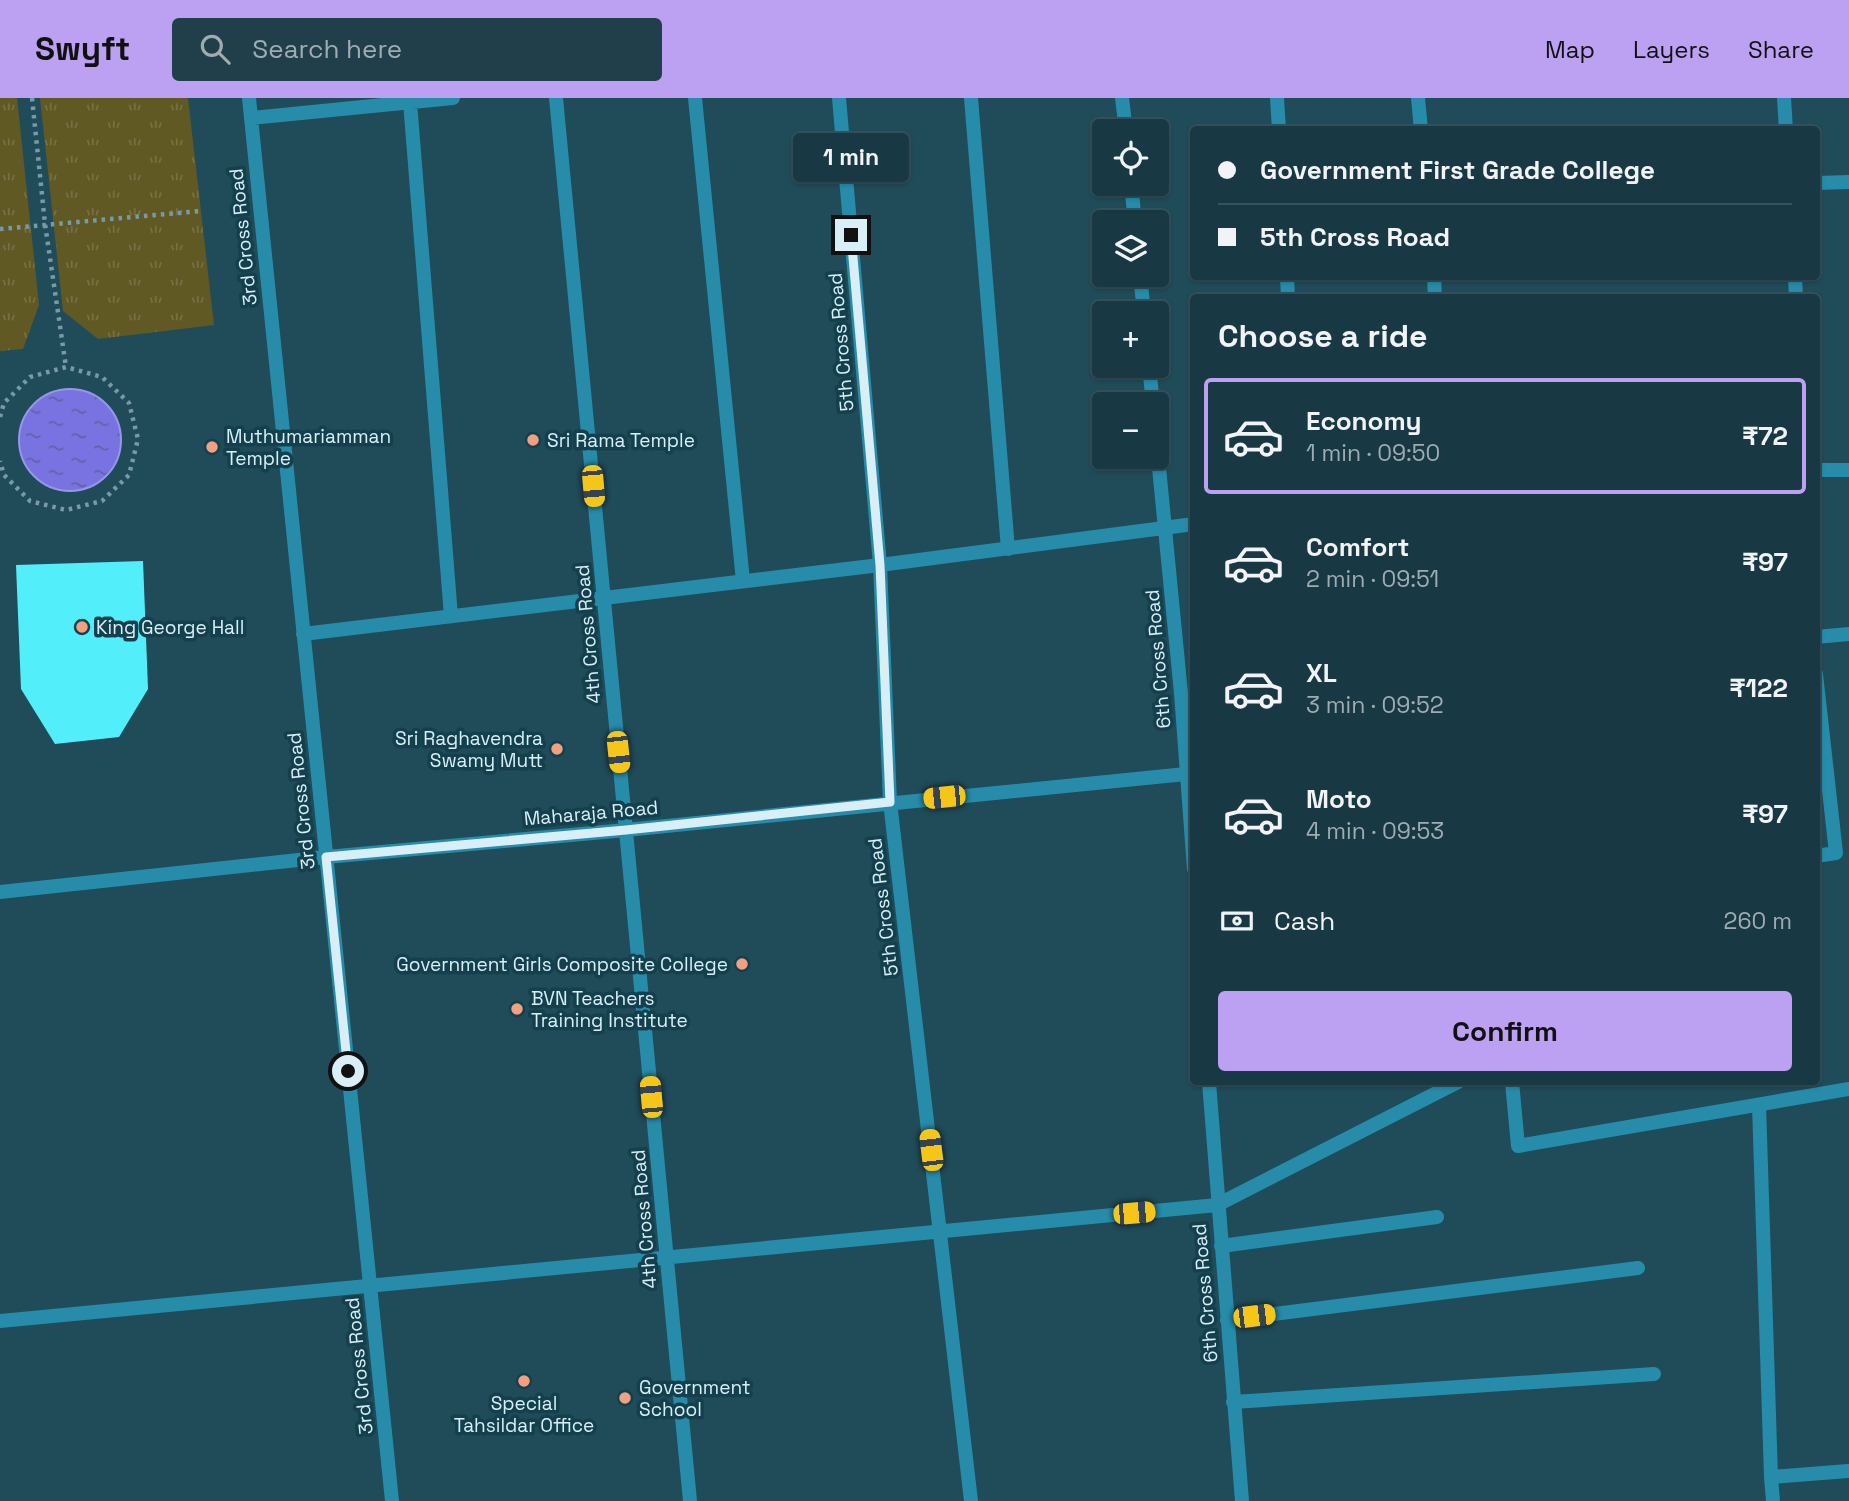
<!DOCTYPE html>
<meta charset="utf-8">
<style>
:root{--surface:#183843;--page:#213f4a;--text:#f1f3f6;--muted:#9facb2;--line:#36525c;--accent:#bca0f2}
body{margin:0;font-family:"Space Grotesk",sans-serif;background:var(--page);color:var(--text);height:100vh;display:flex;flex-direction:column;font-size:26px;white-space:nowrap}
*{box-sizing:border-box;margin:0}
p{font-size:23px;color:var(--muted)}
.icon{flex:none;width:38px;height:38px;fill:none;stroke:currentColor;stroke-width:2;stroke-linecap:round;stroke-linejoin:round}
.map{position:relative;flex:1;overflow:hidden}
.side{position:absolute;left:1190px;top:196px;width:630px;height:791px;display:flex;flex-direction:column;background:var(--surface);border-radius:7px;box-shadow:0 2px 5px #0004,0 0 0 2px var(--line)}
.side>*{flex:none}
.banner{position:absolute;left:1190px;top:28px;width:630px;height:154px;border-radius:7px;box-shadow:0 2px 5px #0004,0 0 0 2px var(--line);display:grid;align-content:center;height:154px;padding:0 28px;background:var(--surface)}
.buttons{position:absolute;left:1092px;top:21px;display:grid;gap:14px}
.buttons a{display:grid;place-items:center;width:77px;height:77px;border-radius:7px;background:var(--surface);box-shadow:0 2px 5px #0004,0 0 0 2px var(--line);font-size:35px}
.end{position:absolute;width:32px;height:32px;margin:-16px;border:9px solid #d8eff7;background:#111;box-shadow:0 0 0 4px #111}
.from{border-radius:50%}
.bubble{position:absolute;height:49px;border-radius:7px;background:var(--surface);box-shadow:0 2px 5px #0004,0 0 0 2px var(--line);font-size:23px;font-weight:600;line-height:49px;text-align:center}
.car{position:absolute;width:21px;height:42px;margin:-21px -10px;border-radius:9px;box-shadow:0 0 5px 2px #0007;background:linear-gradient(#f5c518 24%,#345 0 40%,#f5c518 0 76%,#345 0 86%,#f5c518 0)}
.banner b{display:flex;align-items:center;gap:24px;height:66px;font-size:26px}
.banner b+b{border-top:2px solid var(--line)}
.banner i{width:18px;height:18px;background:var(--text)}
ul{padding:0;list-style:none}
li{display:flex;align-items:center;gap:21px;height:116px;margin:0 14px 10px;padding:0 14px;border:4px solid transparent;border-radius:7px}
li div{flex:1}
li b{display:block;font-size:26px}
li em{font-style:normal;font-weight:600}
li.on{border-color:var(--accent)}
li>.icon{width:63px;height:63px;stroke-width:1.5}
h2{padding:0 28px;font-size:32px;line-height:84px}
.pay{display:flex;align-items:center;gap:18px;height:77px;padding:0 28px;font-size:26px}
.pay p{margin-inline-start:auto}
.button{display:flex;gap:14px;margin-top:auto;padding:14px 28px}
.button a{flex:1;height:80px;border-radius:7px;background:var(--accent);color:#111;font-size:28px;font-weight:600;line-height:80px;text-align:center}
header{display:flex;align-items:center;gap:42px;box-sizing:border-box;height:98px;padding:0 35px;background:var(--accent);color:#111}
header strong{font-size:33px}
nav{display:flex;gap:38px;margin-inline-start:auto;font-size:24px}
.search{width:490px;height:63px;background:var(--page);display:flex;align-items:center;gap:18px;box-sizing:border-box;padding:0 24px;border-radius:7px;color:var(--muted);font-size:26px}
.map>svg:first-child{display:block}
.grass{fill:url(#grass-tufts)}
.water{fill:url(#water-ripples);stroke:#9598e8;stroke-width:2}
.building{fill:#52effa}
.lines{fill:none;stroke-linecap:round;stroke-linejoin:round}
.path{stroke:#789aa5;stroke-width:4.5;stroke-dasharray:3.5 5;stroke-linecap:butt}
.minor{stroke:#268caa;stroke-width:14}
.route{stroke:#d8eff7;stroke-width:9}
.poi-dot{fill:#f2a080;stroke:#14404e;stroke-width:2.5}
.labels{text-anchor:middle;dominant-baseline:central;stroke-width:7;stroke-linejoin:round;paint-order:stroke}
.street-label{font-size:19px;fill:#d8eff7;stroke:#14404e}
.poi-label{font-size:19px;fill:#d8eff7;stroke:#14404e;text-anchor:start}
</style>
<header>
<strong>Swyft</strong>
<div class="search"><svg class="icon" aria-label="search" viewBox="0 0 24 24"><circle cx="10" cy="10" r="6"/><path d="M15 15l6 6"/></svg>Search here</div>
<nav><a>Map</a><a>Layers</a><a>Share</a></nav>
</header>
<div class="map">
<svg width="1849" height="1403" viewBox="0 0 1849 1403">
<defs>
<pattern id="grass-tufts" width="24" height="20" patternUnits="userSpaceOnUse" patternTransform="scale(1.75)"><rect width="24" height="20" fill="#605924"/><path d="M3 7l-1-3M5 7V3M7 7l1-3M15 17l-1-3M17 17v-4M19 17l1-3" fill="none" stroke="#767145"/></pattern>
<pattern id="water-ripples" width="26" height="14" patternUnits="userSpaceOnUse" patternTransform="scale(1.75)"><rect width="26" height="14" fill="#7873e1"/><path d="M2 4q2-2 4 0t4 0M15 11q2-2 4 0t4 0" fill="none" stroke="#6262a5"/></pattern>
</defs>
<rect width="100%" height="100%" fill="#204b59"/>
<path class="grass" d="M0 0H17L39 207 23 251 0 253Z
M40 0H188L214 227 98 241 63 213Z"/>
<path class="water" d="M19 342a51 51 0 1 1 102 0a51 51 0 1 1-102 0Z"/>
<path class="building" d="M143 463 148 591 119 639 55 646 21 591 16 467Z"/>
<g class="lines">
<path class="path" d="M32 0 45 126 66 269
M0 131 200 113
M0 319 4 305 30 279 66 269 102 279 129 305 138 341 129 377 102 403 66 412 30 403 4 377 0 363"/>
<path class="minor" d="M249 0 392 1403
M556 0 690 1403
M695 0 743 483
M839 0 880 467 890 704 971 1403
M971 0 1008 451
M1122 0 1126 33
M1277 0 1279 32
M1418 0 1421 32
M1784 0 1786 32
M410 4 451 518
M251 20 453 0
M1816 85 1849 84
M1131 86 1135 124
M1140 177 1144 215
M1287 178 1288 200
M1434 178 1435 200
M1795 178 1796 200
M1149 268 1153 306
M1157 349 1181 595 1194 771
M1816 372H1849
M303 536 880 467 1194 426
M1816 539 1849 536
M1816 576 1836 755 1816 758
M0 794 326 759 626 732 1186 676
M1209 984 1242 1403
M1512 984 1518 1048 1849 991
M1759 1007 1771 1379 1848 1373
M1221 1148 1437 1119
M1227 1222 1638 1170
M0 1223 1217 1107 1458 984
M1233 1304 1654 1276
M1771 1379 1773 1403"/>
</g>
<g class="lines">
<path class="route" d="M348 973 326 759 626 732 890 704 880 467 851 137"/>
</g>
<g class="poi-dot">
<circle cx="533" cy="342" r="7"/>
<circle cx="212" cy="349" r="7"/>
<circle cx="82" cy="529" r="7"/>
<circle cx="557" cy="651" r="7"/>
<circle cx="742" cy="866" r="7"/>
<circle cx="517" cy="911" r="7"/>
<circle cx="524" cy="1283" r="7"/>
<circle cx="625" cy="1300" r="7"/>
</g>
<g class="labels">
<g class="street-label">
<text transform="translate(243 139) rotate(-96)">3rd Cross Road</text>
<text transform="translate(841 244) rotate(-95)">5th Cross Road</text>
<text transform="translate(588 536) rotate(-95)">4th Cross Road</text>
<text transform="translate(1158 561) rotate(-95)">6th Cross Road</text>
<text transform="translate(301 703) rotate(-96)">3rd Cross Road</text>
<text transform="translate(591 715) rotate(-5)">Maharaja Road</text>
<text transform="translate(883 809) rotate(-97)">5th Cross Road</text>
<text transform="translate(644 1121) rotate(-95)">4th Cross Road</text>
<text transform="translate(1205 1195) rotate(-95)">6th Cross Road</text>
<text transform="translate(359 1268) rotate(-96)">3rd Cross Road</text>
</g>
<g class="poi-label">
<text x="226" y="338">Muthumariamman<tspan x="226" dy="22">Temple</tspan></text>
<text x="547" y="342">Sri Rama Temple</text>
<text x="96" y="529">King George Hall</text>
<text x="543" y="640" text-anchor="end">Sri Raghavendra<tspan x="543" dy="22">Swamy Mutt</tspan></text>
<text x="728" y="866" text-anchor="end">Government Girls Composite College</text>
<text x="531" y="900">BVN Teachers<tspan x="531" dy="22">Training Institute</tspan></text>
<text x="639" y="1289">Government<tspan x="639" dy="22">School</tspan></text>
<text x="524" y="1305" text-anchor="middle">Special<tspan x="524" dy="22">Tahsildar Office</tspan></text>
</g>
</g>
</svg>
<div class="buttons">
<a><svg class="icon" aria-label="locate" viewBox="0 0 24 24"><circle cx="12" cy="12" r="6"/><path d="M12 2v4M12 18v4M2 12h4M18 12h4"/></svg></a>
<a><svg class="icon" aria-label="layers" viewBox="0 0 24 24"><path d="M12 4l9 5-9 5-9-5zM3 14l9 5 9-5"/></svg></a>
<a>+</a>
<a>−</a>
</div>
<i class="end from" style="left:348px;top:973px"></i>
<i class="end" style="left:851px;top:137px"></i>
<div class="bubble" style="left:793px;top:35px;width:116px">1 min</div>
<i class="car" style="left:593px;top:388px;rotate:175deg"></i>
<i class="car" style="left:618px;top:654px;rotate:174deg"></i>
<i class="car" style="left:944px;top:699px;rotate:264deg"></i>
<i class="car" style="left:651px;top:999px;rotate:355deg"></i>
<i class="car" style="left:931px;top:1052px;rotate:353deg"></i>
<i class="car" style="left:1134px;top:1115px;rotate:85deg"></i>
<i class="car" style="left:1254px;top:1218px;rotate:83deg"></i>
<div class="banner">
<b><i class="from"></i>Government First Grade College</b>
<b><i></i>5th Cross Road</b>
</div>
<section class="side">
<h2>Choose a ride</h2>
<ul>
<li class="on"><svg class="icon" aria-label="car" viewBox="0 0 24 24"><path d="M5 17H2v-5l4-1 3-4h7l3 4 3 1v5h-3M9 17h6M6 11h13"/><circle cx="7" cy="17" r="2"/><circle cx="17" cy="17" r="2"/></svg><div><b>Economy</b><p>1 min · 09:50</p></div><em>₹72</em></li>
<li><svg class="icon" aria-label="car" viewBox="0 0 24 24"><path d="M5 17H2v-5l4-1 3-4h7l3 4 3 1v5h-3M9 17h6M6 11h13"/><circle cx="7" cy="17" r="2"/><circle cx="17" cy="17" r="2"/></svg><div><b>Comfort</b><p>2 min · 09:51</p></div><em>₹97</em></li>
<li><svg class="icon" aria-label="car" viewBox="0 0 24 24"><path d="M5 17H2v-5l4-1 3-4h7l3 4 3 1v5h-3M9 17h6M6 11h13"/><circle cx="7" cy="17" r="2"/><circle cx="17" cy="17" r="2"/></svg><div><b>XL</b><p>3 min · 09:52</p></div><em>₹122</em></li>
<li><svg class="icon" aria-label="car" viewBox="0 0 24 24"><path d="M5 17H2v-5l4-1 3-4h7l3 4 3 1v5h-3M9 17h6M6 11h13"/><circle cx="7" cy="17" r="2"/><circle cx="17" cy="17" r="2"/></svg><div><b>Moto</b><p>4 min · 09:53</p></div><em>₹97</em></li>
</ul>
<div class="pay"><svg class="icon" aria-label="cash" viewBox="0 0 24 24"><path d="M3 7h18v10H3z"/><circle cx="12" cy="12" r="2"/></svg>Cash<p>260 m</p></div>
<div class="button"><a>Confirm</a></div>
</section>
</div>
